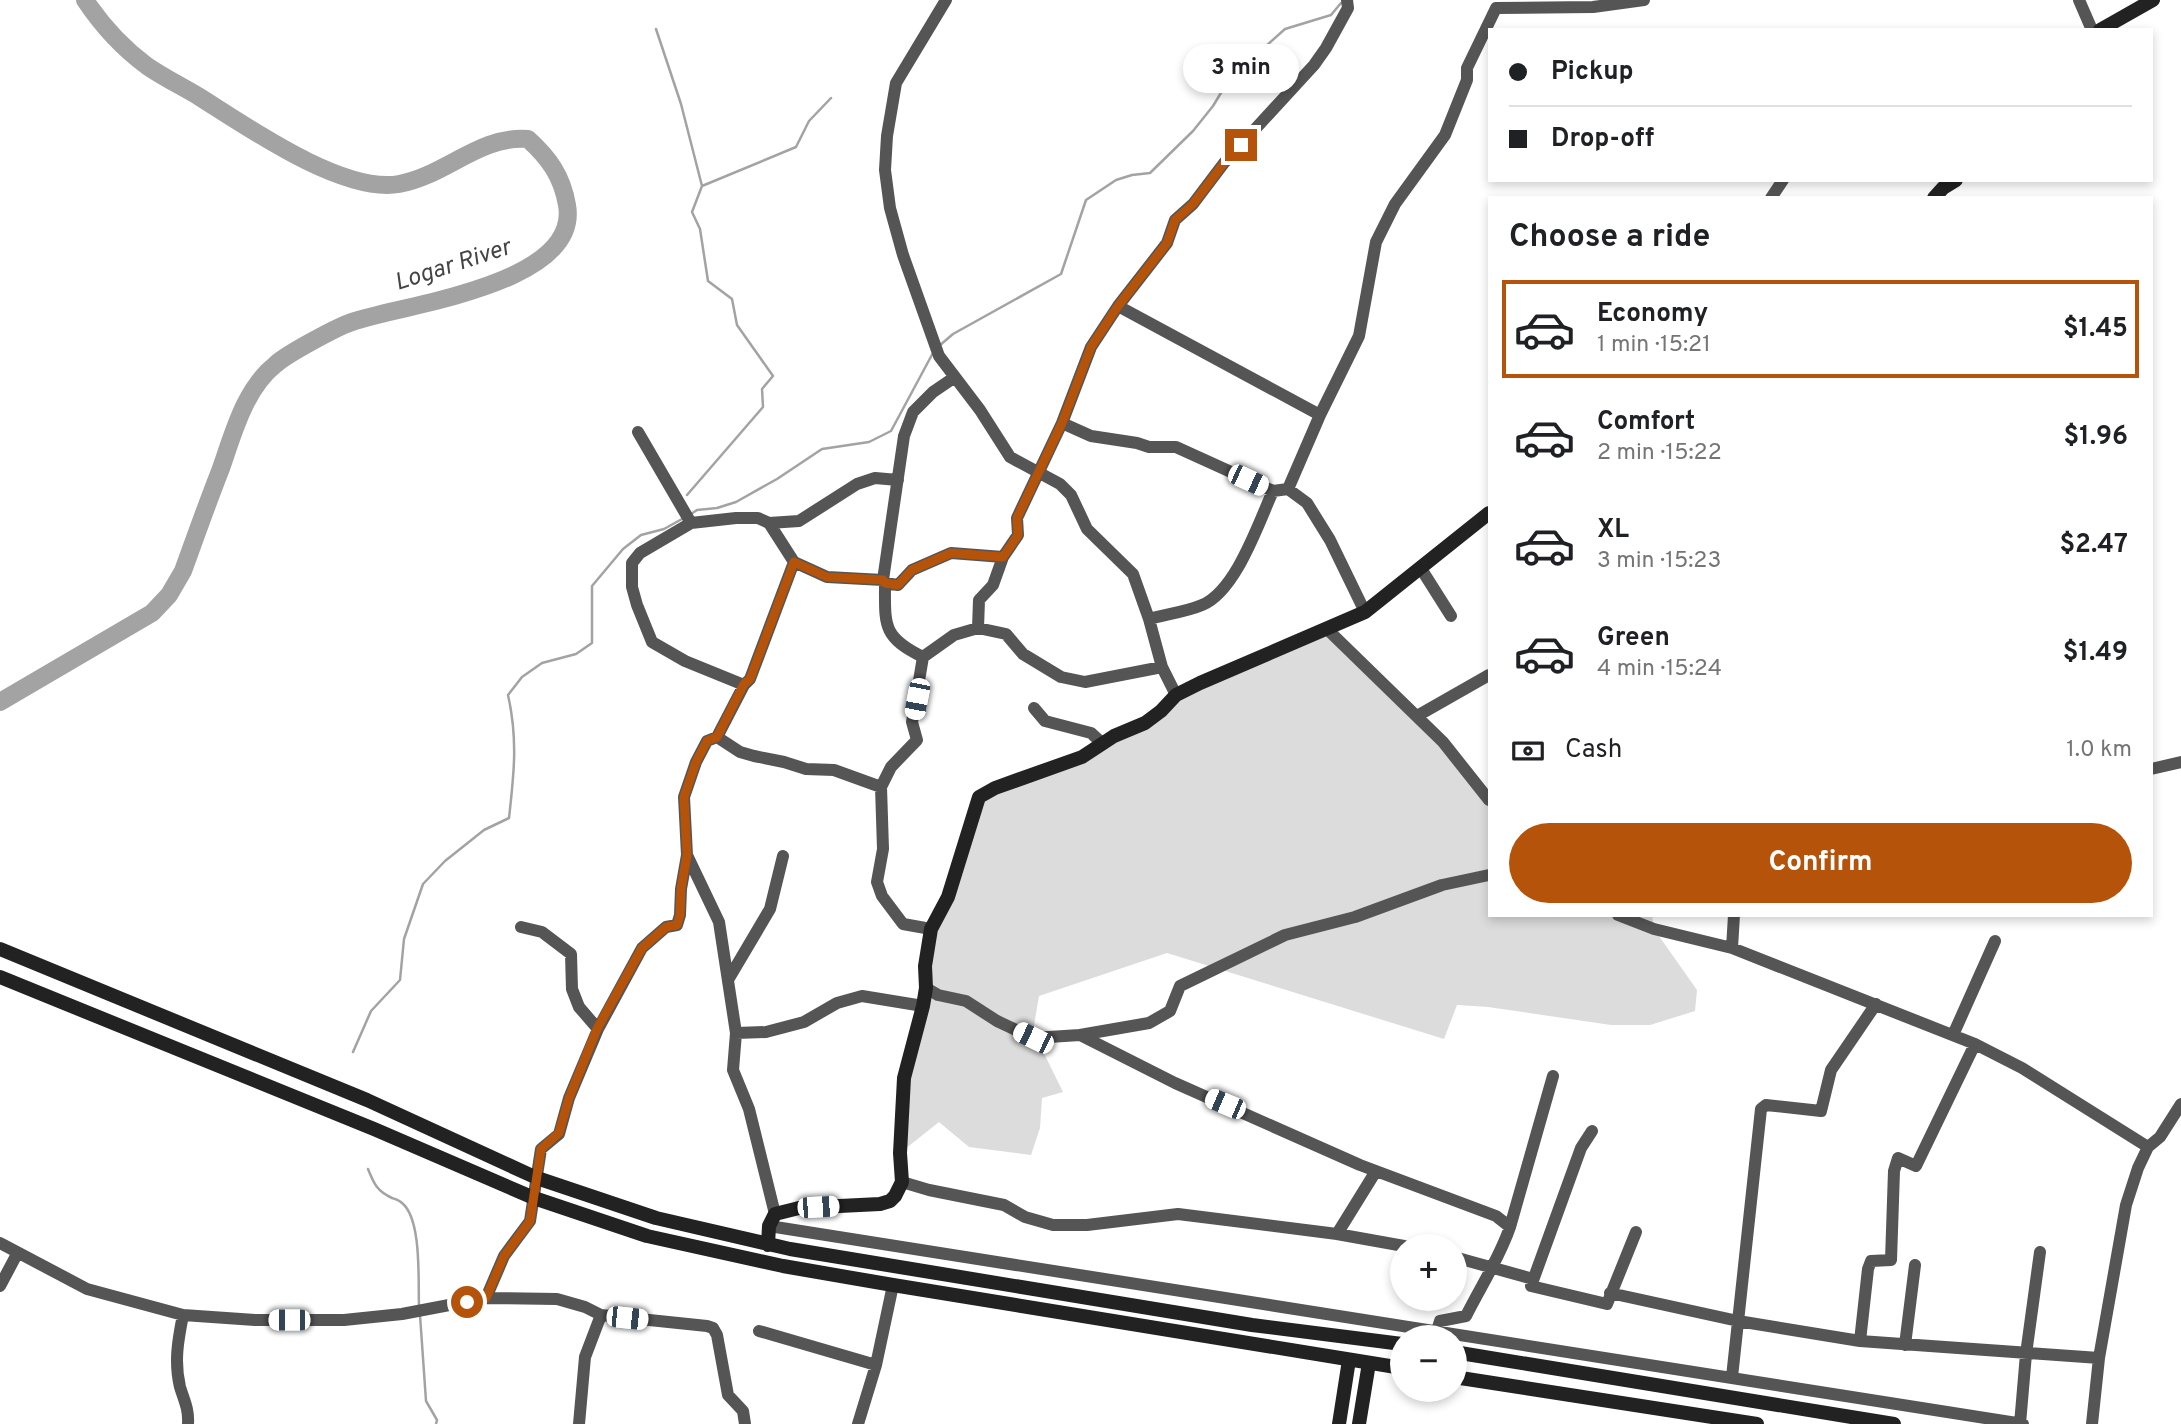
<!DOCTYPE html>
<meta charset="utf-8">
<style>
:root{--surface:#fff;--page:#f6f6f6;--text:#202124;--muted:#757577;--line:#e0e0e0;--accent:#b45309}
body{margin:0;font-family:Overpass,sans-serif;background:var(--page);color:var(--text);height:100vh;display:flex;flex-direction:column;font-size:26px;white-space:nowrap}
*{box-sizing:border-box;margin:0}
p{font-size:23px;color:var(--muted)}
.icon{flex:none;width:38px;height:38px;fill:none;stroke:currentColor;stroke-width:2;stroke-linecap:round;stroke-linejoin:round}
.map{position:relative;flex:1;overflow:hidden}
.details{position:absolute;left:1488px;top:196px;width:665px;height:721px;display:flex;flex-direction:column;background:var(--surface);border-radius:0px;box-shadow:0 4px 10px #0003}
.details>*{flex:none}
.guide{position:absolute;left:1488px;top:28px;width:665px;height:154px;border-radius:0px;box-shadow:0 4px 10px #0003;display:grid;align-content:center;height:154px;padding:0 21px;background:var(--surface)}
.buttons{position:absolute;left:1390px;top:1234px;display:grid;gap:14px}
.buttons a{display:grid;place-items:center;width:77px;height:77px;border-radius:50%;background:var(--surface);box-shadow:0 4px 10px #0003;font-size:35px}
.end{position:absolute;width:32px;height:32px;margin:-16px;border:9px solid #b45309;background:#fff;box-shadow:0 0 0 4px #fff}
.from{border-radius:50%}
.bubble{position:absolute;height:49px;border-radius:24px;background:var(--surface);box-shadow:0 4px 10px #0003;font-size:23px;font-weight:700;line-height:49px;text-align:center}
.car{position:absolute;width:21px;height:42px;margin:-21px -10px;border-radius:9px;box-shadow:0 0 5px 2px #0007;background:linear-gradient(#fff 24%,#345 0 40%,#fff 0 76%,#345 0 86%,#fff 0)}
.guide b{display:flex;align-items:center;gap:24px;height:66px;font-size:26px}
.guide b+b{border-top:2px solid var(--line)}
.guide i{width:18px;height:18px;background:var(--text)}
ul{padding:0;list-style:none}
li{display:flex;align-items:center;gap:21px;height:98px;margin:0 14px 10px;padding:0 7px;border:4px solid transparent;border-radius:0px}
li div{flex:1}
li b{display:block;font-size:26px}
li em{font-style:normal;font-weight:700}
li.selected{border-color:var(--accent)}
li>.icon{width:63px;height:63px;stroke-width:1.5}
h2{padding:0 21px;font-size:32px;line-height:84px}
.pay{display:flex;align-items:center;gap:18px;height:77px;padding:0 21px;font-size:26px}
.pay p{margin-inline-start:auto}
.action{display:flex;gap:14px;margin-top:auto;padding:14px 21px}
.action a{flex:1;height:80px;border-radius:42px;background:var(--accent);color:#fff;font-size:28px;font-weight:700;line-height:80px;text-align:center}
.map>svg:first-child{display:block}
.green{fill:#dcdcdc}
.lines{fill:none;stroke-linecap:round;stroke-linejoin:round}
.stream{stroke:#a3a3a3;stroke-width:2.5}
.river{stroke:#a3a3a3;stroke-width:18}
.street{stroke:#555;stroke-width:12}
.secondary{stroke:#222;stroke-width:14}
.route{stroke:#b45309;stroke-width:9}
.labels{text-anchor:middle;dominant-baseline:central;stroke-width:6;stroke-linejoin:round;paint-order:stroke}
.water-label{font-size:24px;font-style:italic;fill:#444;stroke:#fff}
</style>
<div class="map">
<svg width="2181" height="1424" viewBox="0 0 2181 1424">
<rect width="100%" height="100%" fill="#fff"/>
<path class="green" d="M1327 629 1489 792V915H1652L1654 929 1697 990 1695 1011 1650 1025H1611L1488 1007 1457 1005 1444 1039 1167 953 1039 996 1033 1031 1063 1092 1042 1098 1040 1128 1031 1155 969 1147 939 1122 900 1153 925 966 979 797 1082 757 1176 695Z"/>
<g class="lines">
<path class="stream" d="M656 29 681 104 702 186
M939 346 953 334 1061 274 1086 200 1116 180 1132 175 1150 173 1193 131 1213 106 1230 78 1285 29 1331 15 1341 3
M687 495 763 407 762 389 773 376 737 325 732 299 708 281 700 229 692 212 702 186 796 147 809 121 831 98
M691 514 697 510 717 508 736 502 777 479 822 449 869 442 891 431 934 351
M353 1052 371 1011 400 980 404 939 423 884 445 861 484 830 509 818C514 774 518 739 508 695L522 677 542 663 576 654 592 643V586L623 549 641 535 664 529 682 519
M368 1169C374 1184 377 1191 392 1198 395 1199 399 1200 402 1203 422 1219 418 1281 419 1305
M420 1315 426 1401 437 1420 436 1424"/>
<path class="river" d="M0 702 152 613 169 595 183 571C195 538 207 504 220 471 233 435 244 389 276 364 287 354 340 325 355 321 406 304 581 284 567 205 562 176 549 158 528 139 480 135 445 176 399 184 342 194 246 126 198 96 181 86 163 77 147 66 124 49 101 24 85 0"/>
<path class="street" d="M946 0 896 83 887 136 885 170 890 208 903 255 939 356 980 410 1010 457 1060 484 1071 495 1087 529 1133 574 1149 619 1162 667 1176 695
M2079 0 2092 30
M1771 198 1783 180
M1118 306 1320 415
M1062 423 1091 436 1137 443 1149 447H1176L1273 491 1288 489
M638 432 691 523
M769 523 799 521 857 484 875 478 898 480
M1420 567 1451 616
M883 580 904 436 913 412 933 392 955 377
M885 583C885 625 882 637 923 657L912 722 917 740 891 767 881 787 883 849 877 882 882 896 903 924 931 929
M1365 612 1330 540 1307 503 1288 489 1320 415 1359 336 1376 242 1395 204 1445 135 1467 80V68L1496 8 1593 7 1644 0
M1149 619C1166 614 1186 612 1202 605 1236 591 1258 524 1273 491
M978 628 979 600 993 585 1003 557 1018 535 1017 518 1062 423 1091 347 1118 306 1167 243 1175 220 1193 204 1224 163 1314 65 1326 48 1348 8 1347 0
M1327 629 1443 742 1489 800
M923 657 954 635 978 628 1006 634 1023 654 1061 677 1085 682 1162 667
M744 685 685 661 652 642 637 605 632 587V563L640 553 691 523 736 518H758L769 523 794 562 827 577 883 580 885 583 898 585 912 570 951 553 1003 557
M1034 708 1045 721 1091 733 1103 744
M1417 716 1489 675
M717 737 744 685 750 679 794 562
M2151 769 2181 762
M687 855 719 922 736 1033 733 1070 749 1109 775 1214
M1618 915 1654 929 1732 948 1975 1044 2022 1068 2148 1147 2160 1137 2181 1104
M521 927 542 932 571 954 572 989 579 1007 598 1029
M1732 948 1734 915
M728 980 770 909 783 856
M926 988 938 995 966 1001 997 1021 1033 1038 1080 1035 1175 1083 1360 1165 1496 1216 1510 1227C1499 1259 1481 1286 1466 1316L1440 1321 1435 1337
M736 1033 766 1032 804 1022 837 1003 862 996 923 1006
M1080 1035 1149 1023 1170 1011 1180 986 1285 935 1355 917 1442 885 1489 875
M1953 1035 1995 941
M1592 1131 1581 1148 1531 1286 1607 1304 1636 1232
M902 1182 929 1190 1004 1205 1025 1217 1053 1225H1087L1178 1214 1337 1234 1404 1246
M769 1226 2023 1424
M1510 1227 1553 1076
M1337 1234 1376 1171
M0 1243 87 1289 183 1315 255 1320H344L402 1314 486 1298 557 1299 585 1307 601 1315 707 1326 713 1328 717 1335 728 1395 743 1411 745 1424
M1454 1257 1533 1279
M0 1286 17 1254
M1610 1293 1738 1321 1860 1341 2099 1358 2126 1205 2138 1168 2148 1147
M486 1298 504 1256 530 1221 541 1149 559 1134 569 1098 598 1029 642 948 666 927 677 925 680 915 681 889 687 855 684 797 696 762 707 741 717 737 740 752 754 756 784 762 806 769 834 770 881 787
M183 1315C178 1340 174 1362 180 1387 184 1400 189 1409 188 1424
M759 1331 876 1365
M1860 1341 1868 1269 1871 1261 1891 1260 1894 1171 1898 1158 1916 1166 1975 1044
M1905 1345 1915 1265
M1732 1377 1761 1109 1766 1105 1821 1111 1831 1070 1876 1004
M579 1424 585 1357 601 1315
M858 1424 876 1365 893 1285
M2020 1424 2026 1354 2040 1252
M2092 1424 2099 1358"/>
<path class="secondary" d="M2100 30 2153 0
M1934 198 1943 188 1956 180
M0 949 367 1100 537 1178 656 1218 790 1249 1252 1325 1402 1344
M0 977 374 1129 534 1198 647 1236 783 1266 893 1285 1402 1368
M768 1245 769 1226 775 1214 799 1208 880 1204 890 1201 895 1196 902 1182 900 1153 904 1078 923 1006 926 988 925 966 931 929 948 897 979 797 995 788 1082 757 1114 736 1145 723 1161 711 1176 695 1200 683 1365 612 1489 513
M1454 1352 1894 1424
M1454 1377 1757 1424
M1339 1424 1349 1360
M1359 1424 1369 1363"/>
</g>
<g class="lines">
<path class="route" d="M467 1302 486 1298 504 1256 530 1221 541 1149 559 1133 569 1098 597 1029 642 948 666 927 677 925 680 915 681 889 687 855 684 797 696 762 707 741 717 737 744 684 750 679 794 562 827 577 883 580 885 583 898 585 912 570 951 553 1003 557 1018 535 1017 518 1062 423 1091 347 1118 306 1167 243 1175 220 1193 204 1224 163 1241 145"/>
</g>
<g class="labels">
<g class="water-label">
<text transform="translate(453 266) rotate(-18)">Logar River</text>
</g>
</g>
</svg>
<div class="buttons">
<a>+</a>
<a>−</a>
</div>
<i class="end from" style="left:467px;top:1302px"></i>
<i class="end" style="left:1241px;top:145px"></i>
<div class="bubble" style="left:1183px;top:44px;width:116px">3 min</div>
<i class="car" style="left:1248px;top:480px;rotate:115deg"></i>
<i class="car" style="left:917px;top:699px;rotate:191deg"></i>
<i class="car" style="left:1033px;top:1038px;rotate:296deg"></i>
<i class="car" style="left:1225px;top:1104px;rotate:293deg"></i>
<i class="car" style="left:818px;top:1207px;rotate:87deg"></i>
<i class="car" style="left:627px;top:1318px;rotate:96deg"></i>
<i class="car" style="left:289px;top:1320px;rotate:270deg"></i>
<div class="guide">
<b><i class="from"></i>Pickup</b>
<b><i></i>Drop-off</b>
</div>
<section class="details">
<h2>Choose a ride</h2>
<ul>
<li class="selected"><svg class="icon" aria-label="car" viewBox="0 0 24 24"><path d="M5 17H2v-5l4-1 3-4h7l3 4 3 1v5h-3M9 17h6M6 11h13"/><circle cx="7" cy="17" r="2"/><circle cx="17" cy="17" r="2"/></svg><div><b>Economy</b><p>1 min · 15:21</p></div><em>$1.45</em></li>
<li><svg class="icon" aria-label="car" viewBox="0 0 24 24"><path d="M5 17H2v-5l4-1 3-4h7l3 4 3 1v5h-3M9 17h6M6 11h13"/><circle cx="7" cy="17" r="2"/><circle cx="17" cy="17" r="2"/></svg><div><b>Comfort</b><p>2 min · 15:22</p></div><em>$1.96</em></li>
<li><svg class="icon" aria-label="car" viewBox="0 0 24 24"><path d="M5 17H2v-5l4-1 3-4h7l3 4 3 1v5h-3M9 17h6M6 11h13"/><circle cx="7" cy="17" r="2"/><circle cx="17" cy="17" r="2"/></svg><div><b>XL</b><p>3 min · 15:23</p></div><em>$2.47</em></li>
<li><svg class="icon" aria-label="car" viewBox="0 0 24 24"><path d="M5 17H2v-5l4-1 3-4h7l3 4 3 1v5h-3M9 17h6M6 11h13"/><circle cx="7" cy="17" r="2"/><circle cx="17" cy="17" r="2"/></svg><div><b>Green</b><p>4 min · 15:24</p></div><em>$1.49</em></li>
</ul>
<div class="pay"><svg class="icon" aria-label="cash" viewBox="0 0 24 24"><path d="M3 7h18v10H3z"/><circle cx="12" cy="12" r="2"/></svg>Cash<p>1.0 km</p></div>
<div class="action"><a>Confirm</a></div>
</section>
</div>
